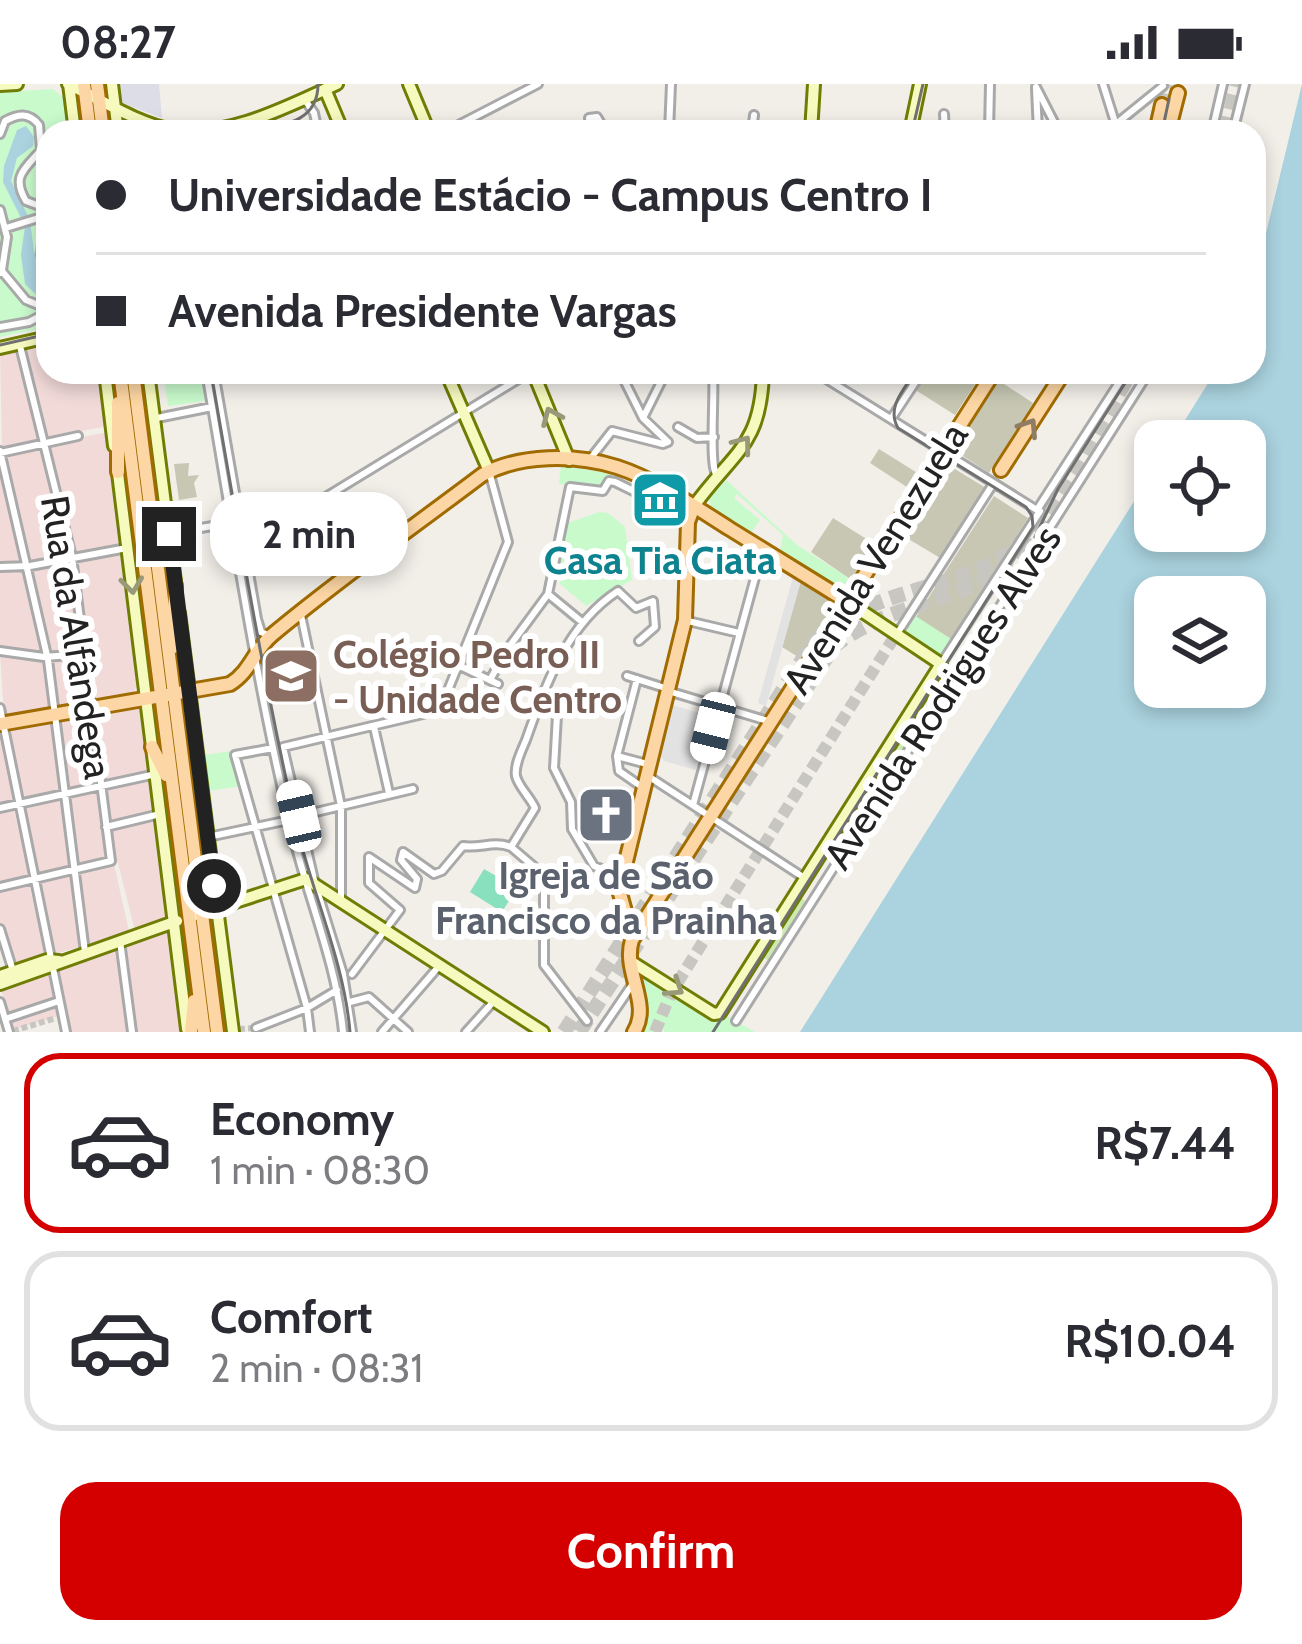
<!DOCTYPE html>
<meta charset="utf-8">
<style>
:root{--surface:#fff;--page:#f2f2f3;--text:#2b2b33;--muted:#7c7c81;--line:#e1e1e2;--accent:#d40000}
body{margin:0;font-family:Cabin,sans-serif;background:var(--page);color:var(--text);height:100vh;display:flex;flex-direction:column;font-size:45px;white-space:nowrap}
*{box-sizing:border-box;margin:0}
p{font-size:39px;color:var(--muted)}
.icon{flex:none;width:66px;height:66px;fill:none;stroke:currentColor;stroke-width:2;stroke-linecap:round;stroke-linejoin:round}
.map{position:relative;height:948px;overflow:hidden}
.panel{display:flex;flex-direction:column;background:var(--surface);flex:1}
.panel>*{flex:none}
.hud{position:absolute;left:36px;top:36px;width:1230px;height:264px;border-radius:36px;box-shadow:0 6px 18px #0003;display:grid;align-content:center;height:264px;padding:0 60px;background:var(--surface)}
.buttons{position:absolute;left:1134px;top:336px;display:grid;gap:24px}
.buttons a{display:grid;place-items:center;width:132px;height:132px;border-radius:24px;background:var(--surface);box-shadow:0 6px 18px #0003;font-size:60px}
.end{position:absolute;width:54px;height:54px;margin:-27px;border:15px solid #222;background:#fff;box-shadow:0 0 0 6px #fff}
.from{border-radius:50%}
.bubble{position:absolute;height:84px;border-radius:36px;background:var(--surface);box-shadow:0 6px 18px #0003;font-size:39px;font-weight:700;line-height:84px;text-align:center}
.car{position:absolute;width:36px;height:72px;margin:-36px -18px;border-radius:15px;box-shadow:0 0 9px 3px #0007;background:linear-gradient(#fff 24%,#345 0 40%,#fff 0 76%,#345 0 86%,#fff 0)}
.hud b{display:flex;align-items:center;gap:42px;height:114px;font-size:45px}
.hud b+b{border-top:3px solid var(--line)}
.hud i{width:30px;height:30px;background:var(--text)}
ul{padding:21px 0 0;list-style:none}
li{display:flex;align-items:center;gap:36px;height:180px;margin:0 24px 18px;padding:0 36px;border:6px solid var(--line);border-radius:36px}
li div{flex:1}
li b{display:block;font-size:45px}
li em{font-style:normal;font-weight:700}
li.selected{border-color:var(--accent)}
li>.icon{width:108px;height:108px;stroke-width:1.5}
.cta{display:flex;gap:24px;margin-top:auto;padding:24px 60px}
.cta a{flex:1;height:138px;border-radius:36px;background:var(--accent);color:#fff;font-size:48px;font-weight:700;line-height:138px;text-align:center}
.status{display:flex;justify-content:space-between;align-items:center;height:84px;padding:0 60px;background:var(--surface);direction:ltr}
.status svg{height:33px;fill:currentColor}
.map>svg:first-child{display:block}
.commercial{fill:#f2dad9}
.construction{fill:#c7c7b4}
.grass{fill:#cdebb0}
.park{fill:#c8facc;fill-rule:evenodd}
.pitch{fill:#88e0be}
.parking{fill:#e2e2e2}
.plaza{fill:#dddde8}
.water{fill:#aad3df;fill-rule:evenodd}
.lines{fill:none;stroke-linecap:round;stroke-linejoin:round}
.street-tunnel{stroke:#c8c6c1;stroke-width:6;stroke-dasharray:6 3;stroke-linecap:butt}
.primary-tunnel{stroke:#c8c6c1;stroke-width:12;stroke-dasharray:12 6;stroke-linecap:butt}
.highway-tunnel{stroke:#c8c6c1;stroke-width:15;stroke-dasharray:15 8;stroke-linecap:butt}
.street-casing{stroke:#a9a9a9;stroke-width:12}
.secondary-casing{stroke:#707d05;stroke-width:16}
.primary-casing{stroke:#a06b00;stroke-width:18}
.street{stroke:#fff;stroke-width:6}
.secondary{stroke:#f7fabf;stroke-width:10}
.primary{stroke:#fcd6a4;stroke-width:12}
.tram{stroke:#707070;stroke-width:3}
.oneway{stroke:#979978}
.oneway2{stroke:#8f7c63}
.route{stroke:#222;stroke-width:15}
.labels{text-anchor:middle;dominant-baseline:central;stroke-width:12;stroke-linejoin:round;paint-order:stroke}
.street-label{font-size:39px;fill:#222;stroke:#fff}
.culture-label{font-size:39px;font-weight:bold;fill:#0d838f;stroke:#fff}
.education-label{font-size:39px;font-weight:bold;fill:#785e54;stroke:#fff;text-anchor:start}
.worship-label{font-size:39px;font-weight:bold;fill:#5b616d;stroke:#fff}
</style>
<div class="status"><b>08:27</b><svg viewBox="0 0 49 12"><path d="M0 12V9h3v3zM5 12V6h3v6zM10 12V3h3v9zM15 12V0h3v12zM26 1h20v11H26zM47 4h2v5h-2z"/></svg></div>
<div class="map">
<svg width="1302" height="948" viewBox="0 0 1302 948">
<rect width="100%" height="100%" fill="#f2efe9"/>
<path class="commercial" d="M48 254V288H100L106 337 103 343 45 354 22 262Z
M19 264 41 358 2 366 0 265Z
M103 349 107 351 121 460 75 470 47 360Z
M41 362 69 472 28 481 2 372Z
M0 376 23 479 21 482 0 481Z
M120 466 139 599 131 612 94 618 74 475Z
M71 477 82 568 50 571 29 484Z
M0 484 24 486 44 571 0 566Z
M0 568 46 575 51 626 4 633Z
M83 572 88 620 56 625 50 574Z
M140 622 150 689 102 699 94 630Z
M88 630 99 698 67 708 56 640 59 635Z
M53 637 62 709 20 716 7 647Z
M0 645 15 716 0 722Z
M151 694 155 729 108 741 104 702Z
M99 705 108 774 76 783 67 710Z
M64 712 72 784 37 792 22 720Z
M13 722 29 792 0 800V726Z
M156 734 168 833 135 847 118 779 111 769 109 744Z
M114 780 129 847 88 862 78 788Z
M73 790 82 862 52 871 37 800Z
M28 798 47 872 16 883 0 840V805Z
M171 845 183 948H134L123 862Z
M119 863 131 948H68L55 883Z
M50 886 59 932 12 946 0 902Z"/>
<path class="construction" d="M925 288H983L955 331 914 305Z
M998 296 1033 319 989 389 954 366Z
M879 365 919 390 910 405 870 379Z
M189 379 188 392 199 391 194 399 197 413 179 416 174 380Z
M945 379 986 404 942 475 900 450Z
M994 412 1028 434 951 555 916 533Z
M833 434 876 461 850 495 811 468Z
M800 499 837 521 803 576 782 563Z"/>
<path class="grass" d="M909 636 916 640 906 662 873 708 865 704Z
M801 814 808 819 771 878 764 874Z"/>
<path class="park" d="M53 5 65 15 69 48H48V243L0 253V8Z
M163 288H201L205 317 168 322Z
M561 382 608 389 651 409 608 395 602 405 559 400Z
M726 396 797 461 855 498 847 509H841L711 425 709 414ZM737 410 783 451 780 467 751 449 760 436 734 414Z
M599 428 608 429 625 443 632 496 586 522 559 499 564 493 556 484 565 440Z
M914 531 951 555 937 576 901 550Z
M231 667 242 702 209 707 205 671Z
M631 878 755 948H664L662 936 655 948H636Z"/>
<path class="pitch" d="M484 785 517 804 502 828 470 808Z"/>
<path class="parking" d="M793 493 801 497 766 622 758 619Z
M672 621 710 632 696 686 664 677 661 672 656 675Z"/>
<path class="plaza" d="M118 0H159L162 34 120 18Z"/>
<path class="water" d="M1302 0V948H800L1155 384V447H1245V357H1172L1215 288H1254V199ZM1155 513H1245V603H1155Z
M26 42 34 53 33 62 17 74 11 97 30 136 34 168 48 184V213L42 216 25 200 21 171 25 142 3 98 4 82 17 46Z"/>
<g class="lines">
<path class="street-tunnel" d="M239 945 256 944
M13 947 56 934"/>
<path class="primary-tunnel" d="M1162 21 1167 0
M655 948 671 909 900 544"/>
<path class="highway-tunnel" d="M1226 48 1237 0
M564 948 813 559C859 509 940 508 998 476 1048 448 1100 339 1131 288
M579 948 834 562C893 515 978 519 1031 461"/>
<g class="street-casing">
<path id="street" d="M1103 0 1118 48
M1036 3 1059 48
M1036 4 1038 48
M305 16 314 29 318 48
M944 30 945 48
M1116 40 1163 2
M445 48 538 0
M543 48H561
M590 48 589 34 597 33 606 48
M669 48 671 0
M752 48 754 31
M989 48 990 0
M1212 48 1223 0
M1233 48 1245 0
M0 50 5 37C18 30 29 28 39 41L41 66C25 85 11 92 26 117L48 125
M0 126 7 153 2 186
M44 135 41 171 48 180
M6 144 48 131
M0 189 1 186 26 216 48 225
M0 243 29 238 48 228
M206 288C232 438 254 588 289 736 305 807 336 877 343 948
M214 288 257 535 261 548 268 551
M620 288 643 334 668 358
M670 288 675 290
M713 288C715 310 709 378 716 390
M815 288 1037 426 1126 288
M157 334 212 323
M643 334 662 296
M891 335 922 288
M678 343 697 354 714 353
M0 367 48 576 85 868
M0 369 78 352
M590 375 612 347 663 360 668 358
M241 438 324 414 530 288
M170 449 231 439
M0 483 30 482 127 464
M548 510 582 538
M301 531 341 722V814
M688 537 739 549
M897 550 993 400
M0 567 44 573 84 570
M941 580 1040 427
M458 581 498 600
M627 592 665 604
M637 595 617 672 619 687 642 703
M490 596 506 567 548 510 570 403 603 407 609 397 615 398 658 419
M545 607 558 614 554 684 571 718 572 745 594 782 622 793
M668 607 768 637
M0 624 66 948
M374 643 389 709
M273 664 235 671 307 924 310 948
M617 672 647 680
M648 692 803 793
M693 721 762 468
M0 724 156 690
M299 732 413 705
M106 743 160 730
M208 753 289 736
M511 763 538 786 544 797V881L587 937
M0 803 111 777 72 473 20 262
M0 845 13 887
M120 857 132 948
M352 890 400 826 369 799V773L415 804 417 795 401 776 403 768 434 790 442 787 463 762C480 765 493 756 511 763L535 724C530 713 518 702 516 692 514 681 522 666 526 656 546 600 567 540 618 507L636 524 653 517 655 543 639 557
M0 918 9 948
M350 918 369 913 408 948
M5 935 59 917
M736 937 1149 288
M256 944 307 924 337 906
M352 948 343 890 315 800 283 663 440 626 508 458 490 391
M382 948 440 881
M466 948 494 917
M600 948 632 901"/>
</g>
<g class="secondary-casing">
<path id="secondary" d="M68 0C100 15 138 40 173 46 227 55 290 21 337 0
M69 0 75 48
M112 0 118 48
M409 0 429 48
M0 1 17 0
M325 5 343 48
M811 48 814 0
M910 48 920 0
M0 264 48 253
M105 288 114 362
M148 288 176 505
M446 288 489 387
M533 288 569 376
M117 381 187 945
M694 422C734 367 761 362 763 288
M179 529 233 948
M195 831 306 795 543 948
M630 877 714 930 720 929 941 580 848 518
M0 892 47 876 59 877
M0 900 177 837"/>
</g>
<g class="primary-casing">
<path id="primary" d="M84 0 90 48
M97 0 103 48
M1156 48 1162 21
M1168 48 1178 9
M120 288 204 948
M133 288 217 948
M118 319V388
M1001 386 1064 288
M174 563 175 502
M0 640 230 600C251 587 254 566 272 551 339 495 412 444 482 391 520 370 575 370 617 383 657 396 695 423 730 445 769 469 809 494 848 518
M152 663 166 691
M640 842 626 831 619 806 685 536 688 438 694 422
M191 948 194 917
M634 948C652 920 622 887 632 856L994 288"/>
</g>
<use href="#street" class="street"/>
<use href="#secondary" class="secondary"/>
<use href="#primary" class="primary"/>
<path class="tram" d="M243 48C275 41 318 43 318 0
M912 48 923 0
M1162 48 1169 15
M0 261 48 250
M211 288C237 438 262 588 295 736 311 807 344 876 350 948
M1035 453 1058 405 1132 288
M713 948 1033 443 1032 432 1026 423 898 344C886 323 904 306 915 288"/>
</g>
<defs><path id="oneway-chevron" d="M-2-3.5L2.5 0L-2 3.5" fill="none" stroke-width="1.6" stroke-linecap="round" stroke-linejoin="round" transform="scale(3)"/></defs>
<g class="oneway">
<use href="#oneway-chevron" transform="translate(551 332) rotate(-113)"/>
<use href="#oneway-chevron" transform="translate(743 360) rotate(-53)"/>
<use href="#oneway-chevron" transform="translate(132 501) rotate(83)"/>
<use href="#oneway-chevron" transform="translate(675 904) rotate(34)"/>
</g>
<use class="oneway2" href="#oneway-chevron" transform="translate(1029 343) rotate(-57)"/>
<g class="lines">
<path class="route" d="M169 450 214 802"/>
</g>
<defs>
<g id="museum-square" transform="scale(3)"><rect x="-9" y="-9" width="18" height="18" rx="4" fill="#0f9aa8" stroke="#fff"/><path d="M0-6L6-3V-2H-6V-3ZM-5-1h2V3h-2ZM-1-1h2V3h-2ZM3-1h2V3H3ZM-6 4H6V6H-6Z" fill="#fff"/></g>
<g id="school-square" transform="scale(3)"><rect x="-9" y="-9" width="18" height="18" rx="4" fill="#8d6e63" stroke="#fff"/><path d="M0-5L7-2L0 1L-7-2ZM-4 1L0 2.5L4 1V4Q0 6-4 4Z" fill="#fff"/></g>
<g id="church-square" transform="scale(3)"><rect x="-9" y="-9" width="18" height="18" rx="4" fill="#6b7280" stroke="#fff"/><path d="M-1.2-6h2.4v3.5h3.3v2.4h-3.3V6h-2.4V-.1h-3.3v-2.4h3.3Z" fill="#fff"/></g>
</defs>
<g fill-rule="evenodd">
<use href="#museum-square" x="660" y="416"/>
<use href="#school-square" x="291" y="592"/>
<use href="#church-square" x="606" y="731"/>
</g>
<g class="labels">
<g class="street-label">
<text transform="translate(875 474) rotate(-58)">Avenida Venezuela</text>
<text transform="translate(77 553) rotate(81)">Rua da Alfândega</text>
<text transform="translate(942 613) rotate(-57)">Avenida Rodrigues Alves</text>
</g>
<g class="culture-label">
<text x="660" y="476">Casa Tia Ciata</text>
</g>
<g class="education-label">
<text x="333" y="570">Colégio Pedro II<tspan x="333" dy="45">- Unidade Centro</tspan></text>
</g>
<g class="worship-label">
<text x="606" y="791">Igreja de São<tspan x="606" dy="45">Francisco da Prainha</tspan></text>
</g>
</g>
</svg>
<div class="buttons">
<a><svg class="icon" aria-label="locate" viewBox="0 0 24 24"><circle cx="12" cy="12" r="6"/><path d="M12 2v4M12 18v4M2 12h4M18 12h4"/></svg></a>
<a><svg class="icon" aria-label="layers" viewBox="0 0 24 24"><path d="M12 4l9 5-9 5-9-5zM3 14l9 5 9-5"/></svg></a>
</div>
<i class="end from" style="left:214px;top:802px"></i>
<i class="end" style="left:169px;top:450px"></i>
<div class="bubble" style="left:210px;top:408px;width:198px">2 min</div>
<i class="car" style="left:713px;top:644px;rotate:194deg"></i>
<i class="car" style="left:299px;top:732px;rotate:347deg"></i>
<div class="hud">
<b><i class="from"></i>Universidade Estácio - Campus Centro I</b>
<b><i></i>Avenida Presidente Vargas</b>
</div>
</div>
<section class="panel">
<ul>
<li class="selected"><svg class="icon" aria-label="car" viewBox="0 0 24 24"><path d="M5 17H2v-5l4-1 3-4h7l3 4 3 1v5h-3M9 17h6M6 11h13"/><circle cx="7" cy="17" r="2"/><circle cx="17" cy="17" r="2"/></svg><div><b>Economy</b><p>1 min · 08:30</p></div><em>R$7.44</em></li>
<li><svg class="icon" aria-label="car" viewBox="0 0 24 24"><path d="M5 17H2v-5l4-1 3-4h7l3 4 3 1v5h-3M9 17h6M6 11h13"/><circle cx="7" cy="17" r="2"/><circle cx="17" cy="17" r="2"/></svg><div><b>Comfort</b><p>2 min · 08:31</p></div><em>R$10.04</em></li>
</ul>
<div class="cta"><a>Confirm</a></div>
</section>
